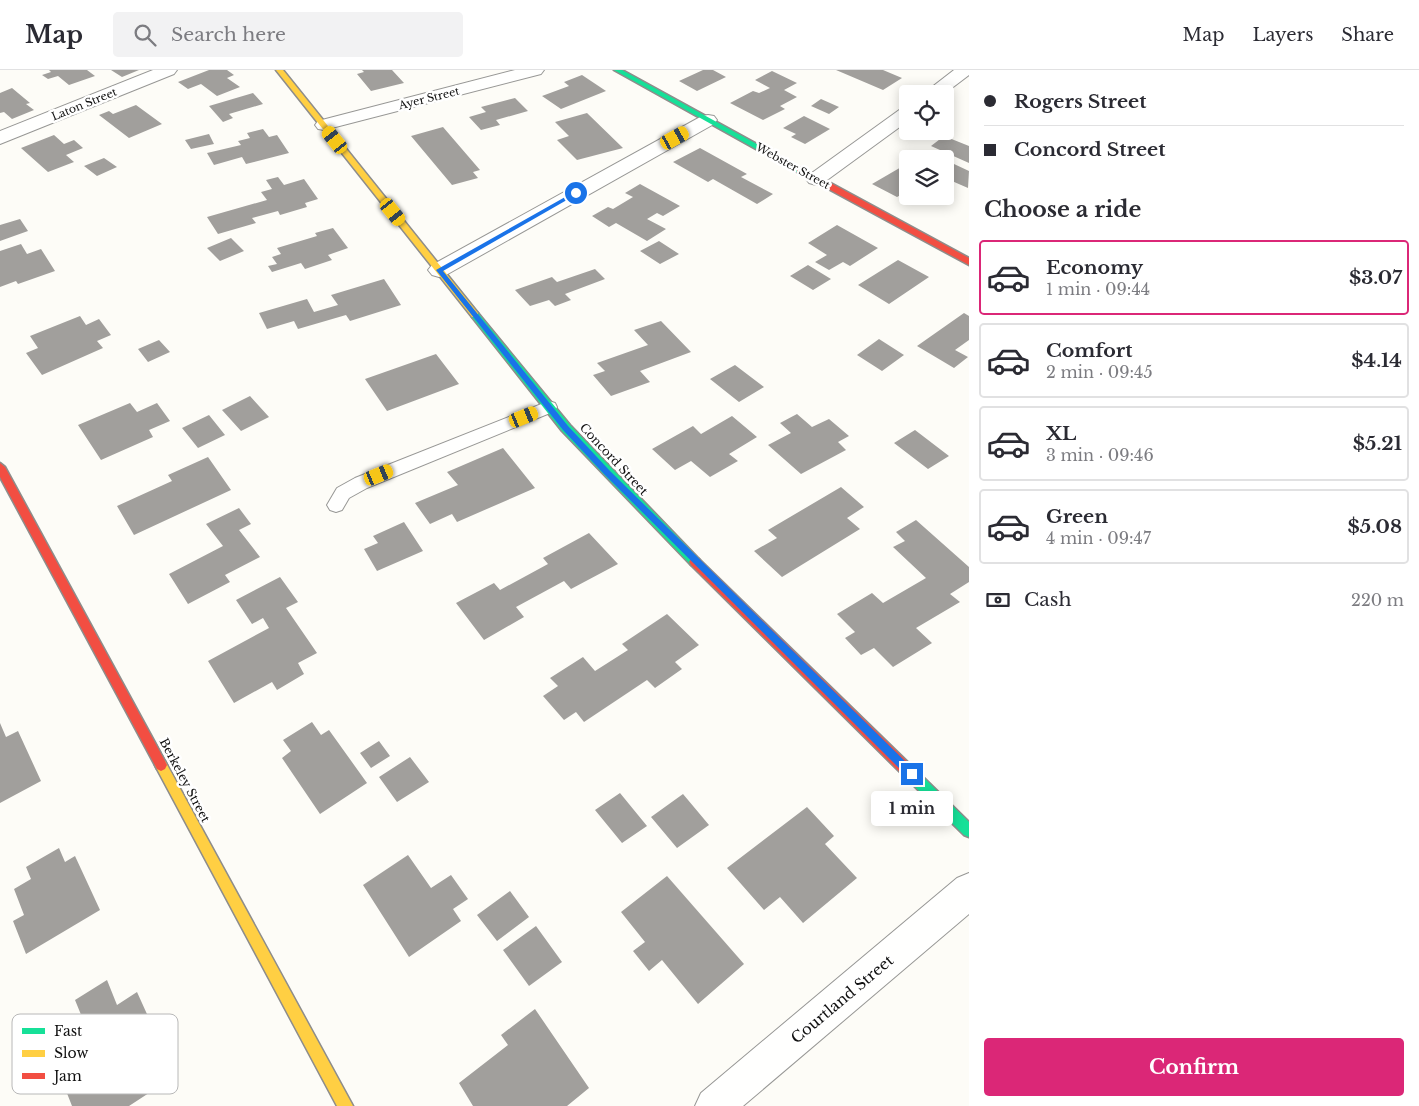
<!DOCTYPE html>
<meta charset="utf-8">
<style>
:root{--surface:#fff;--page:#f2f2f3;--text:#2b2b33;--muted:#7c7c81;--line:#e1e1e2;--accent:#db2777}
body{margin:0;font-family:"Libre Baskerville",serif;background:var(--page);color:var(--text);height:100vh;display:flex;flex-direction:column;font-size:19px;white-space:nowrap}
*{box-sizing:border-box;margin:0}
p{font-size:16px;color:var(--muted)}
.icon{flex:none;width:28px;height:28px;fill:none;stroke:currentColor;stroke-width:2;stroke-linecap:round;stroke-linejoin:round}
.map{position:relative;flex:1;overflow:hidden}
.drawer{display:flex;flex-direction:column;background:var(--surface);width:450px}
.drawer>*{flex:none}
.hud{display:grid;align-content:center;height:110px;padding:0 15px;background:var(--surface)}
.fabs{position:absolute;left:899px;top:15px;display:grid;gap:10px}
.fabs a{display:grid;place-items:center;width:55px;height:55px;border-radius:5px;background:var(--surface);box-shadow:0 2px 12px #0003;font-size:25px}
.end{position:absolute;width:22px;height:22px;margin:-11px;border:6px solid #1a73e8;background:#fff;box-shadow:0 0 0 2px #fff}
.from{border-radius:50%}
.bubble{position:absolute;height:35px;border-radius:5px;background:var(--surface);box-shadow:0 2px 12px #0003;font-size:16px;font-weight:800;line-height:35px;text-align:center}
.car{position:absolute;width:15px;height:30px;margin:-15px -8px;border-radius:6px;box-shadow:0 0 4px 1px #0007;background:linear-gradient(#f5c518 24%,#345 0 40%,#f5c518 0 76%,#345 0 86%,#f5c518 0)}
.hud b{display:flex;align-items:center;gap:18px;height:48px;font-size:19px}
.hud b+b{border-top:1px solid var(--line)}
.hud i{width:12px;height:12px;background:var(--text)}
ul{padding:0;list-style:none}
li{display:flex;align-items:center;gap:15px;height:75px;margin:0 10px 8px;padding:0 5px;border:2px solid var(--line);border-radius:5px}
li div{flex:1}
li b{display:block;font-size:19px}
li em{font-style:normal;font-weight:800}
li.active{border-color:var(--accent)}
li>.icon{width:45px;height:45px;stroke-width:1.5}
h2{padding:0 15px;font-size:22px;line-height:60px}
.pay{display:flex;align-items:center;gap:12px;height:55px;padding:0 15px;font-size:19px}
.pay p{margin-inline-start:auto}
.action{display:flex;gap:10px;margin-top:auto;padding:10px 15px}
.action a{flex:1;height:58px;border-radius:5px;background:var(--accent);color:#fff;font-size:20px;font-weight:800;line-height:58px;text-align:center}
header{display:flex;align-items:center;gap:30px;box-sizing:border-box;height:70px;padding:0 25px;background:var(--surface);border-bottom:1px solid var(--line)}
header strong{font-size:24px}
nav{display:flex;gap:28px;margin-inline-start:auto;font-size:18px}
.search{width:350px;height:45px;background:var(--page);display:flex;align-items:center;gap:12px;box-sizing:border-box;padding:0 18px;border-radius:5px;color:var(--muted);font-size:19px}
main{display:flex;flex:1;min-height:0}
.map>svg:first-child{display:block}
.building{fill:#a19f9c}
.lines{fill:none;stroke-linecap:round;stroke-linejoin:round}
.lane-casing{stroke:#979795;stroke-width:2}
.street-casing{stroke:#979795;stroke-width:2}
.fast-casing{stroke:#8e8d8b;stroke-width:3}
.slow-casing{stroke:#8e8d8b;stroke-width:3}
.jam-casing{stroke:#8e8d8b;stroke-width:3}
.lane{fill:#fffffe;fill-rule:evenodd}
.street{fill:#fffffe;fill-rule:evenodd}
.fast{fill:#16e098;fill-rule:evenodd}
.slow{fill:#ffcf43;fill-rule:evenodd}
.jam{fill:#f24e42;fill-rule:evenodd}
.route{fill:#1a73e8}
.labels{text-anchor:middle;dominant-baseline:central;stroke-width:5;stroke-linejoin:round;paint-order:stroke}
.far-street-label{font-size:11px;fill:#111;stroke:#fff}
.street-label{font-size:12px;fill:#111;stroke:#fff}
.near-street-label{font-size:15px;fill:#111;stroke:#fff}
.key{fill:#fff;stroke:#b8b8b8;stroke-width:1}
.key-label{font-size:14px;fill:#111}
</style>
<header>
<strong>Map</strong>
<div class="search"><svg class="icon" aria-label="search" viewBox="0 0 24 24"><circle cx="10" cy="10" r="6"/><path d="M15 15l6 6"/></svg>Search here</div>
<nav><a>Map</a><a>Layers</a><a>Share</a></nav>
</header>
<main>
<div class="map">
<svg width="969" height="1036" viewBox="0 0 969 1036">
<rect width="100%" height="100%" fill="#fdfcf7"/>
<path class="building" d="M49 0H87L95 6 69 15 58 6 48 9 42 5 51 2Z
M111 0H139L122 7Z
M209 0H227L234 5 227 8 240 17 217 26 201 14 188 19 178 12Z
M362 0H392L404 13 371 21 357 4 364 2Z
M703 0H713L726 7 697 21 679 11Z
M836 0H883L902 8 883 20Z
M772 1 797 13 784 20 797 27 780 36 785 39 763 50 730 33 753 21 759 23 770 18 755 10Z
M582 5 606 21 561 39 542 26 569 16 564 12Z
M12 18 30 33 26 34 34 40 12 49 4 42 0 43V23Z
M253 23 263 34 229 44 233 48 223 52 209 36Z
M515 28 528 41 496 50 500 55 481 60 469 47 486 42 481 37Z
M821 29 839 37 829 44 811 36Z
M136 35 162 54 129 68 99 45 109 41 113 44Z
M587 43 623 78 577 90 557 70 569 66 555 52Z
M804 46 830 59 805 74 791 67 796 64 783 58Z
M443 57 480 100 473 102 478 108 452 115 411 66Z
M263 59 269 67 277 65 289 83 246 94 242 87 214 95 207 83 241 75 238 71 250 68 247 63Z
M209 64 214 74 191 79 185 70Z
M54 65 64 74 74 70 83 78 66 85 74 92 48 102 21 78Z
M944 66 969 76V93L931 76Z
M700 78 747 104 741 107 773 124 757 134 713 109 708 112 673 92Z
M104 88 117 97 97 106 84 96Z
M954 94 969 101 968 118 945 108V96L949 98Z
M903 96 908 98V121L897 127 872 114Z
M278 107 284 115 304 109 318 129 305 133 307 137 280 145 278 141 252 148 256 153 218 164 207 147 267 130 261 122 272 119 266 110Z
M640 114 680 136 663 146 657 143 647 149 666 159 647 171 616 153 609 157 592 146 608 137 613 139 633 127 625 123Z
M20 149 28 161 0 171V155Z
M837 155 878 178 850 196 843 192 829 200 815 192 827 185 808 173Z
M333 158 348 178 328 185 332 190 305 199 301 193 272 202 268 196 277 194 272 187 281 184 277 178 317 166 315 163Z
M231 168 244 181 220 191 207 178Z
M659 171 679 184 660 194 640 181Z
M21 174 27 184 41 179 55 201 18 214 16 211 0 217V181Z
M898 190 929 207 889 234 858 215Z
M808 195 831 209 813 220 790 206Z
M595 199 605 209 565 224 571 230 555 236 549 230 530 236 515 220 552 207 557 212Z
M384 209 401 235 350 251 346 245 298 259 294 251 267 259 259 243 307 229 314 242 338 235 331 225Z
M964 243 969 246V270L955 280 968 287 954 298 917 276Z
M80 246 86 255 99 249 111 265 97 271 103 278 42 305 26 283 38 278 30 266Z
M661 251 691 282 640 301 650 312 611 326 593 305 605 301 597 293 648 275 634 260Z
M879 269 904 285 882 301 857 285Z
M159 270 170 282 148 292 138 279Z
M436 284 459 314 387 341 365 309Z
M735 295 764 317 739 332 710 309Z
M250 326 269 347 241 361 222 340Z
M130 333 137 342 157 333 170 351 149 360 153 367 101 390 78 355Z
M797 344 812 357 829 349 849 366 838 372 846 380 801 404 768 375 791 363 780 353Z
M209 345 225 365 198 378 182 358Z
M732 346 757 367 729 384 738 391 710 407 691 391 675 400 652 379 693 356 701 364Z
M915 360 949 386 928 399 894 373Z
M503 378 535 418 457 452 452 444 430 454 415 433 458 415 447 402Z
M208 387 231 420 134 465 117 436 172 411 168 405Z
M841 417 864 437 847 448 860 459 782 507 754 481 777 468 768 460Z
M239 438 251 454 239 460 260 487 225 505 230 512 188 534 169 504 223 476 206 454Z
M916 450 969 497V512L950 524 960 532 916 558 932 573 893 597 874 578 861 585 845 568 855 562 837 544 872 523 883 533 926 508 893 477 905 471 896 462Z
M404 452 423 481 377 501 364 479 378 473 373 466Z
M589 463 618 494 571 519 564 511 516 537 524 547 484 570 456 533 494 513 500 520 548 494 543 488Z
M280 507 298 532 286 538 317 583 298 593 304 604 277 620 272 612 234 633 208 591 269 558 263 548 252 554 236 530Z
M667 544 699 575 675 592 682 599 655 618 647 610 584 652 576 642 564 650 543 626 558 616 550 608 583 587 595 601 628 580 622 574Z
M312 652 321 665 329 660 367 713 320 744 282 688 291 681 283 670Z
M0 653 6 667 18 661 41 711 0 733Z
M379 671 390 686 371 698 360 683Z
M410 687 429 712 397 732 379 707Z
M620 723 647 756 622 773 595 740Z
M683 724 709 755 677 778 651 747Z
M807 737 834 766 825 774 857 808 803 853 780 827 764 840 727 798Z
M59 778 65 792 75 786 100 840 26 884 13 851 24 845 14 819 31 809 26 797Z
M408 785 431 818 451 805 468 829 453 839 461 851 409 887 363 815Z
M667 806 744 894 698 934 662 890 649 901 633 881 645 872 621 842Z
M510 821 529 847 497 871 477 845Z
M536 856 562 892 529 916 503 880Z
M107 910 117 935 137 922 175 1006 129 1036H72L48 975 84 952 75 930Z
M535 939 589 1018 567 1036H473L459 1013 508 975 501 965Z"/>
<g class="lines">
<g class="lane-casing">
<path id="lane" d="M549 331 555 333 557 337 555 341 367 418 349 428 342 440 336 442 330 440 327 435 337 418 355 408Z"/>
</g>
<g class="street-casing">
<path id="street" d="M153 0H177L174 4 0 74V61Z
M515 0H544L541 4 324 60 318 59 315 55 318 51Z
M954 0H969V5L944 24H923Z
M908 37V51L823 113 816 115 809 113 806 109 809 105 902 38Z
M708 45 714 46 717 50 714 54 446 205 439 207 432 205 428 200 432 195 702 46Z
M969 803V844L743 1036H695L701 1023 957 808Z"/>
</g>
<g class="fast-casing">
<path id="fast" d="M614 0H622L804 100 797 102Z
M475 242 478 243 570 355 699 489 701 492 699 495H691L562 361 472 247V243Z
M914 701 919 703 969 752V767L964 765 909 711 908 707 909 703Z"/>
</g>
<g class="slow-casing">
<path id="slow" d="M276 0H283L478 243V247H472Z
M161 689 165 691 353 1036H337L157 699 155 695 157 691Z"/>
</g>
<g class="jam-casing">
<path id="jam" d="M797 98H803L969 188V195L797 102Z
M0 393 5 397 165 691 167 695 165 699 161 701 157 699 0 407Z
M695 488 699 489 919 703 920 707 919 711 914 713 909 711 691 495 689 492 691 489Z"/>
</g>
<use href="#lane" class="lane"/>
<use href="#street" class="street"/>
<use href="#fast" class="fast"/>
<use href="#slow" class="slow"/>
<use href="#jam" class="jam"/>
</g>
<path class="route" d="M574 122 579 123 443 201 568 356 610 401 915 701V707H908L604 404 563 360 436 200Z"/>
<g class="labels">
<g class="far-street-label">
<text transform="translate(429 28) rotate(-14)">Ayer Street</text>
<text transform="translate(84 34) rotate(-22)">Laton Street</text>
<text transform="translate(793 96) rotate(29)">Webster Street</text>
</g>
<g class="street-label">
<text transform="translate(614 389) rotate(47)">Concord Street</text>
<text transform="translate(185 710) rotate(62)">Berkeley Street</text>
</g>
<g class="near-street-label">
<text transform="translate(842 929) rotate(-40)">Courtland Street</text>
</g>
</g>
<rect x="12" y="944" width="166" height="80" rx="8" class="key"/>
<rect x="22" y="958" width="23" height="6" fill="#16e098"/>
<rect x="22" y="980" width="23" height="7" fill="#ffcf43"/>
<rect x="22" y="1003" width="23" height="6" fill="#f24e42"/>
<g class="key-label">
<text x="54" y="966">Fast</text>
<text x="54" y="988">Slow</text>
<text x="54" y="1011">Jam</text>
</g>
</svg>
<div class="fabs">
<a><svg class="icon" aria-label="locate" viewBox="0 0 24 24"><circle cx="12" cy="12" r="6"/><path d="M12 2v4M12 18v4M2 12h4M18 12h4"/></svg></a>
<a><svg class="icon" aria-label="layers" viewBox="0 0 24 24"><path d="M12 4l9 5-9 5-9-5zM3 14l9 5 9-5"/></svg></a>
</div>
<i class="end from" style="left:576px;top:123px"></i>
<i class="end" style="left:912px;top:704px"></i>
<div class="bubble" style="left:871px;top:721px;width:82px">1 min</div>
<i class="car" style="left:675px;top:68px;rotate:61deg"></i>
<i class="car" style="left:335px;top:70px;rotate:321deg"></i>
<i class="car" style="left:393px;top:142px;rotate:141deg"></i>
<i class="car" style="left:524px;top:347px;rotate:68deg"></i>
<i class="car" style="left:379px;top:405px;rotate:68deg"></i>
</div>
<section class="drawer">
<div class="hud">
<b><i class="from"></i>Rogers Street</b>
<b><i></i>Concord Street</b>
</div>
<h2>Choose a ride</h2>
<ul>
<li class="active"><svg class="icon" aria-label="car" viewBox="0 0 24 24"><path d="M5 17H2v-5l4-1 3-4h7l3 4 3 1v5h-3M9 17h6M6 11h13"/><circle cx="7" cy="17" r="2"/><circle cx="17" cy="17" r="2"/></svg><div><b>Economy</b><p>1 min · 09:44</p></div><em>$3.07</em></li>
<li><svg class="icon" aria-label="car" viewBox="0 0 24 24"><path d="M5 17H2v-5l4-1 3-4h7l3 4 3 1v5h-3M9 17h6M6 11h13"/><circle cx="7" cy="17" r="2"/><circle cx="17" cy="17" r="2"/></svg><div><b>Comfort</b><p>2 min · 09:45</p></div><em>$4.14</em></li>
<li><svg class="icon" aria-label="car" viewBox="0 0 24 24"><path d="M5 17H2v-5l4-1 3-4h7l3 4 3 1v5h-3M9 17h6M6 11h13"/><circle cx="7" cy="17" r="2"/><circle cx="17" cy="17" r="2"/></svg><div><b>XL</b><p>3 min · 09:46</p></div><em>$5.21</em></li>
<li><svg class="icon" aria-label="car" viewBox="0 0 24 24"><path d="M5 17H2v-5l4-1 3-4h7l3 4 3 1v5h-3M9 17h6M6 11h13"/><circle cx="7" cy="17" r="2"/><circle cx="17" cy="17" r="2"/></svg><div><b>Green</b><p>4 min · 09:47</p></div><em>$5.08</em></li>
</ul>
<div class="pay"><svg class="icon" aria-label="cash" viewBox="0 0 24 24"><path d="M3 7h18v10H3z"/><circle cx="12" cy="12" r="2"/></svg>Cash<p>220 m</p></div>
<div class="action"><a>Confirm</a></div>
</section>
</main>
